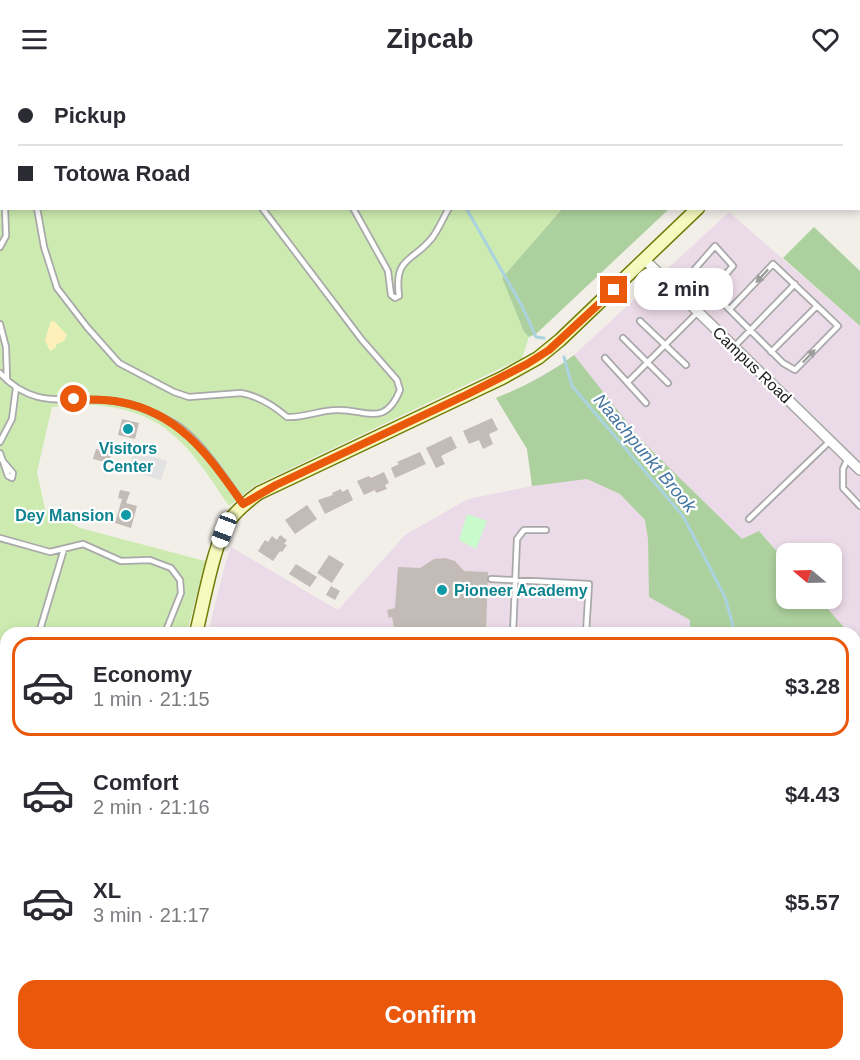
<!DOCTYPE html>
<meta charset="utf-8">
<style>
:root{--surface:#fff;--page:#f2f2f3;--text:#2b2b33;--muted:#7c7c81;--line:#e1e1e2;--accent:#ea580c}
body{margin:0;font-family:Arial,sans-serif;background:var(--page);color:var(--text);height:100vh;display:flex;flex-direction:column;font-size:22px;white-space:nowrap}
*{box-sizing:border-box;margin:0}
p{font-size:20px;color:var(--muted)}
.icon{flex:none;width:33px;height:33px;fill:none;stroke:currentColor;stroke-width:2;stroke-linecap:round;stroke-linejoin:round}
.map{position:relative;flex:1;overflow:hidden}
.sheet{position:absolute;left:0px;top:549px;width:861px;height:434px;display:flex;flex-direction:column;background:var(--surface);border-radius:18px 18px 0 0;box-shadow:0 3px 9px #0003}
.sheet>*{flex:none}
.banner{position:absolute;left:0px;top:0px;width:861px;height:132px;box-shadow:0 3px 9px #0003;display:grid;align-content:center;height:132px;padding:0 18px;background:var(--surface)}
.needle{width:39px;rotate:289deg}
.buttons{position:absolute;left:776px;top:465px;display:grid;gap:12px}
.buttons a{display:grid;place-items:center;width:66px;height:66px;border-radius:12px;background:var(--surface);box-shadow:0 3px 9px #0003;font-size:30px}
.end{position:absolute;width:27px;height:27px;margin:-14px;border:8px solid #ea580c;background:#fff;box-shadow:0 0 0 3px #fff}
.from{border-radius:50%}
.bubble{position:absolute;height:42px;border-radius:18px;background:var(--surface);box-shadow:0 3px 9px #0003;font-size:20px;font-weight:700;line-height:42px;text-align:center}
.car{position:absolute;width:18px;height:36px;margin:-18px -9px;border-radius:8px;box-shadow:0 0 4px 2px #0007;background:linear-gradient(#fff 24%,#345 0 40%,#fff 0 76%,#345 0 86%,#fff 0)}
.banner b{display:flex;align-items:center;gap:21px;height:57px;font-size:22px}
.banner b+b{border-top:2px solid var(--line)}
.banner i{width:15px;height:15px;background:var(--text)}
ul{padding:10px 0 0;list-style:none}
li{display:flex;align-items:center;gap:18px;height:99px;margin:0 12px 9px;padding:0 6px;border:3px solid transparent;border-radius:18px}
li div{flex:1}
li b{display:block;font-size:22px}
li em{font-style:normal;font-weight:700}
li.selected{border-color:var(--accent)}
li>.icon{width:54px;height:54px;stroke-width:1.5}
.primary-button{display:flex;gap:12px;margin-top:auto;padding:12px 18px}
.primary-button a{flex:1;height:69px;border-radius:18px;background:var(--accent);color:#fff;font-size:24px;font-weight:700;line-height:69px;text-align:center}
header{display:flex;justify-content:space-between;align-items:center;height:78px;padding:0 18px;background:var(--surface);font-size:27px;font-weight:700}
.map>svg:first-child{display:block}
.industrial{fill:#ebdbe8;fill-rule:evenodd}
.grass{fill:#cdebb0}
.forest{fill:#add19e}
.sand{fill:#fff0ba}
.park{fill:#c8facb}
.parking{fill:#e2e2e2}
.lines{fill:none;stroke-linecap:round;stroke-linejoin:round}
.stream{stroke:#aad3df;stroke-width:3}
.building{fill:#c3bbb5}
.lane-casing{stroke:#a9a9a9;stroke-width:8}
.street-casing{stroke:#a9a9a9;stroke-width:12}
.secondary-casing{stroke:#707c06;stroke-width:15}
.lane{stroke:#fff;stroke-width:4.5}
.street{stroke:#fff;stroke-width:9}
.secondary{stroke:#f7fabf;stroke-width:12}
.oneway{fill:#9c9c9c}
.route{stroke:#ea580c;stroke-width:8}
.culture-dot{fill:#0f9aa8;stroke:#fff;stroke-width:2}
.labels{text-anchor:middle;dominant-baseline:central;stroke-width:4.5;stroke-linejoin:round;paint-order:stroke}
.street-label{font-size:16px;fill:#222;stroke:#fff}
.culture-label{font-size:16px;font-weight:bold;fill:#0d838f;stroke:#fff}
.water-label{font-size:18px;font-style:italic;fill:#4776a2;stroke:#fff}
</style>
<header><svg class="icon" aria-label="menu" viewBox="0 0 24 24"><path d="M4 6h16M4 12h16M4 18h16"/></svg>Zipcab<svg class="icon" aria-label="heart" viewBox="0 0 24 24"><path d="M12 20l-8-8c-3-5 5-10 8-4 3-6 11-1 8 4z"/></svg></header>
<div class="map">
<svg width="860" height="982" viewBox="0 0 860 982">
<rect width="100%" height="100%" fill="#f2efe9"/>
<path class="industrial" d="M729 134 860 248V982H101L103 976H855V555H208L224 490 231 469 338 532 405 457 468 421 532 408 527 371 496 320 515 313 562 286 574 277ZM786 476H831V520H786Z"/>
<path class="grass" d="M0 0H656L2 2V130L562 131 502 200 524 254 529 259 522 280 254 408 229 428C191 371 168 333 94 327 80 326 66 328 52 329L37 394 45 431 80 450 205 483 187 555H6V976L82 977 81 982H0Z"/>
<path class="forest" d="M562 131H669L536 256 529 259 524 254 502 200Z
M814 149 860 193V248L783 180Z
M574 277 641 362 742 461 759 453 786 484V520L819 521 849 555H690V542L649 519 648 461 645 442 620 416 587 401 532 408 527 371 496 320C523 309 551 295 574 277Z
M855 561 860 567V661L855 662Z
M623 976H782V977L781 982H622Z"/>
<path class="sand" d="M51 243H54L67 257 64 263 57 266 55 270 50 273 45 262Z"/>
<path class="park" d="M467 436 487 443 476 471 459 462Z"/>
<path class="parking" d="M134 373 167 383 161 402 128 392Z"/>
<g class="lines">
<path class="stream" d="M402 0 403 2
M466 130 522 228 536 259 544 260
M564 279 572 308 683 438 725 519 735 555
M772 982 774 976"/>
</g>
<path class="building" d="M492 340 498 352 489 356 493 366 483 371 479 362 469 366 463 353Z
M122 341 139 345 135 361 118 357Z
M451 358 457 370 441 378 445 386 436 390 426 370Z
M96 371 112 375 109 385 93 381Z
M420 374 426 386 395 400 391 390 399 386 397 384Z
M384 394 389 405 385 407 387 411 376 415 375 412 364 417 357 403 369 398 371 400Z
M341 411 342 414 348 411 353 422 325 436 318 422 333 417 332 415Z
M120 412 130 414 126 425 137 428 131 450 115 445 122 421 118 420Z
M307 427 317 441 295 456 285 442Z
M280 457 287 462 284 466 287 467 282 474 280 473 273 483 258 473 265 462 268 464 272 458 277 462Z
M329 477 344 486 332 505 317 495Z
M445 480 455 483 464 493 488 494 486 555H395L392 539 389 540 387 532 395 530 398 489 420 490 434 481Z
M296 486 317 499 310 509 289 496Z
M331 508 340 513 335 522 326 517Z
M855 883 860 888V977L855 976Z"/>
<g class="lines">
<g class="lane-casing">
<path id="lane" d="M163 0 164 2
M272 0 273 2
M578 2 579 0
M0 16 2 11
M0 87 2 98
M37 130 44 169 57 210 87 249 119 285 174 314 189 319 241 315C259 318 273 327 287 339 304 340 320 332 337 332 365 331 385 350 400 312L397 302 362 262 262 130
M353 130 388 193 391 217 395 220 399 218C394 178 412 185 432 160 439 151 443 140 449 130
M0 169 6 158 5 130
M712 212 733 188 715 168 694 192 695 197 783 285 795 292 838 248 773 186 730 231
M640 243 686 287
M0 246 6 269 7 302
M623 260 668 305
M734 269 795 206
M771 274 817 228
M605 280 646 325
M0 295C37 336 74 315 120 324 139 327 159 337 175 346 200 361 227 403 243 426
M628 304 698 234
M0 364 12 341 16 310
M0 375 8 398 12 400 13 395 2 382
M848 380 843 391V410L860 428
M749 441 830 363
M0 460 50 474 83 466 121 483 150 482 171 490 180 502 181 515 165 555
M491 501 589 506 586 555
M39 555 64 471
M513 555 517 461 524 452H546
M0 623 6 613
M855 692H860
M855 765H860
M855 876 860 877
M239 976 250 982
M327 976 338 982
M794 980 800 982
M41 982 46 976"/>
</g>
<g class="street-casing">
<path id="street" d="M645 182 860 392
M856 830H860"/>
</g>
<g class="secondary-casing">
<path id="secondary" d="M833 2 835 0
M196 555C203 528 214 464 229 443 237 432 248 423 259 415L502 300 538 280 560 262 698 130
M90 982 91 976"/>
</g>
<use href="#lane" class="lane"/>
<use href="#street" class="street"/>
<use href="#secondary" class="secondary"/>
</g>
<defs><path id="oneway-solid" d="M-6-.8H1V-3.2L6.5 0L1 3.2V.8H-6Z" transform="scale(1.5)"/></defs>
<g class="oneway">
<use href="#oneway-solid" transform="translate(762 198) rotate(133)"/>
<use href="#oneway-solid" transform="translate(809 278) rotate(-46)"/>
</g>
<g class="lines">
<path class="route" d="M74 321C89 322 105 321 120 324 181 335 210 380 243 426L276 407 466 317 527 286 549 272 614 212"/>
</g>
<g class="culture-dot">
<circle cx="128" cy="351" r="6"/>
<circle cx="126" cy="437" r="6"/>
<circle cx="442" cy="512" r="6"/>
</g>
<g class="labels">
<g class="street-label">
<text transform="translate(752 287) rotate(44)">Campus Road</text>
</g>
<g class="culture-label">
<text x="128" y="370">Visitors<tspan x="128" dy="18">Center</tspan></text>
<text x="114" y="437" text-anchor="end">Dey Mansion</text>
<text x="454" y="512" text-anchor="start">Pioneer Academy</text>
</g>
<g class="water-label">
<text transform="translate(645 375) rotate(50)">Naachpunkt Brook</text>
</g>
</g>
</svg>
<div class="buttons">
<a><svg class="needle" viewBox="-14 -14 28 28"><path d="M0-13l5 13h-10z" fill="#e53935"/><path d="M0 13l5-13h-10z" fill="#7c7c81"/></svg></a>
</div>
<i class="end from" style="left:74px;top:321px"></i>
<i class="end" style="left:614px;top:212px"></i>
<div class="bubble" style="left:634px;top:190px;width:99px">2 min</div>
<i class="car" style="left:224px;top:452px;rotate:201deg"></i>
<div class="banner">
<b><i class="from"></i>Pickup</b>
<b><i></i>Totowa Road</b>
</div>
<section class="sheet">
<ul>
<li class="selected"><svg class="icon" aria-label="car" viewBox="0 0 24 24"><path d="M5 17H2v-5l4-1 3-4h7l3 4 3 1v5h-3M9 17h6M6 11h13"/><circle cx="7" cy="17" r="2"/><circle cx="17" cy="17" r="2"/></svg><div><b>Economy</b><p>1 min · 21:15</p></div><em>$3.28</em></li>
<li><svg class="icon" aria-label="car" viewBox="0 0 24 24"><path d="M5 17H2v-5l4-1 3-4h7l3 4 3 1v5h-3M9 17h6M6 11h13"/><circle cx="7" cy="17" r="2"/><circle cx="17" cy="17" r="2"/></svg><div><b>Comfort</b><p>2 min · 21:16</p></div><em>$4.43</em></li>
<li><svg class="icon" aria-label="car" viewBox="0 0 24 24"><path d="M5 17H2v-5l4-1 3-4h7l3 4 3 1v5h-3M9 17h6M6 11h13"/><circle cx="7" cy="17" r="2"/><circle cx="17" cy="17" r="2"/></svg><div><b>XL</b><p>3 min · 21:17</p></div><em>$5.57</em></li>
</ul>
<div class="primary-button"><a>Confirm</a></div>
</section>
</div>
